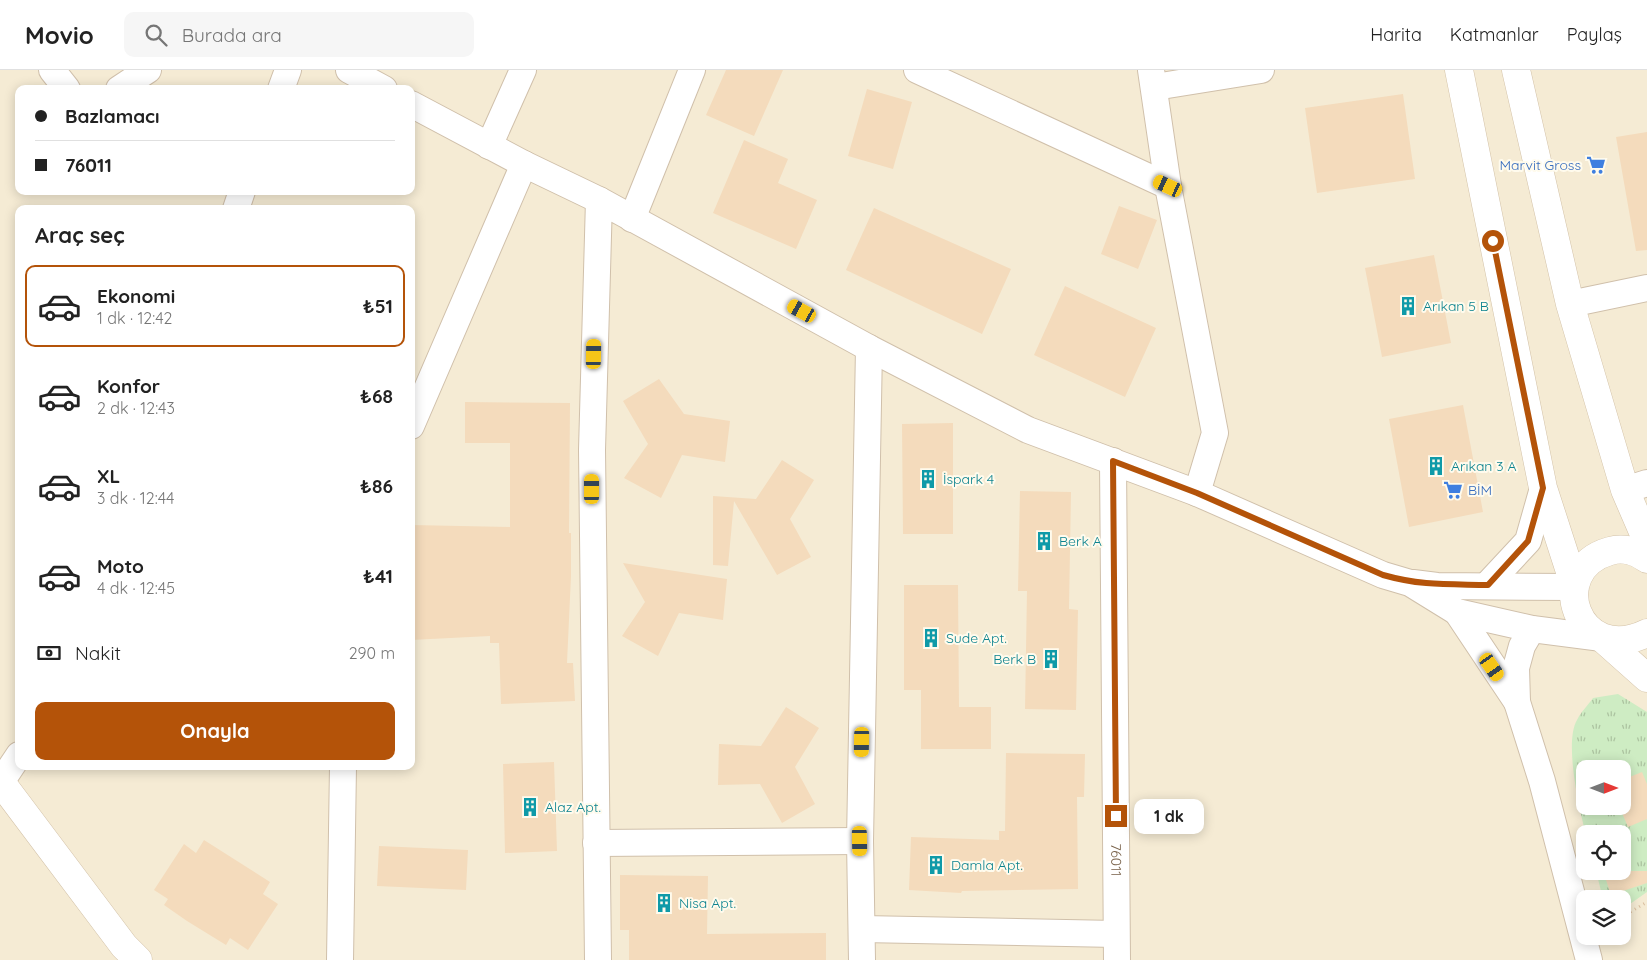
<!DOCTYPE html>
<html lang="tr">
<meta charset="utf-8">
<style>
:root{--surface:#fff;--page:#f6f6f6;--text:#222;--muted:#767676;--line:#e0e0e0;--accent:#b45309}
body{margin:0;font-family:Quicksand,sans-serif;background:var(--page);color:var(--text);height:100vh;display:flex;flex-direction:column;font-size:19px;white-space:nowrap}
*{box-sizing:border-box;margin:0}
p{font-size:16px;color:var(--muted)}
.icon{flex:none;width:28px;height:28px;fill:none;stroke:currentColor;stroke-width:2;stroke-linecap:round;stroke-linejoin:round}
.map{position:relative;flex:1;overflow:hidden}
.details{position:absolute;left:15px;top:135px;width:400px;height:565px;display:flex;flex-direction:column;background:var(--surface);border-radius:10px;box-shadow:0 2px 12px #0003}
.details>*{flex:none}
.top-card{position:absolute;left:15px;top:15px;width:400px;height:110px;border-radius:10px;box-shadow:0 2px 12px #0003;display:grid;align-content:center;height:110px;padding:0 20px;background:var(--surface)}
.needle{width:32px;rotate:90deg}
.tools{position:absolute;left:1576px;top:690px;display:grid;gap:10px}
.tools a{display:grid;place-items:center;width:55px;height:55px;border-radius:10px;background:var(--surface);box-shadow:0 2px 12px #0003;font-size:25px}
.end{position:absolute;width:22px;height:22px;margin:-11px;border:6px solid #b45309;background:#fff;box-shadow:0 0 0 2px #fff}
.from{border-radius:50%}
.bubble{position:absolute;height:35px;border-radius:10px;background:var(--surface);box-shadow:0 2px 12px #0003;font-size:16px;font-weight:800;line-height:35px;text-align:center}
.car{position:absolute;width:15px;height:30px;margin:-15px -8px;border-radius:6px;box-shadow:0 0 4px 1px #0007;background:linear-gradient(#f5c518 24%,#345 0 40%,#f5c518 0 76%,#345 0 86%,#f5c518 0)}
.top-card b{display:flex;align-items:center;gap:18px;height:48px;font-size:19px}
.top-card b+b{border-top:1px solid var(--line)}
.top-card i{width:12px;height:12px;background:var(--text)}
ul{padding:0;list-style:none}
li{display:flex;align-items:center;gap:15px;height:82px;margin:0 10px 8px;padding:0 10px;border:2px solid transparent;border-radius:10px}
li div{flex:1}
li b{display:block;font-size:19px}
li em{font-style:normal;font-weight:800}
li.active{border-color:var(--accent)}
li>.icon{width:45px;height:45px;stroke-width:1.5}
h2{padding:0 20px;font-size:22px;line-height:60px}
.pay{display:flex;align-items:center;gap:12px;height:55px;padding:0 20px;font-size:19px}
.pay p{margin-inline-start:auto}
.primary-button{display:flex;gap:10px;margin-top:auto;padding:10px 20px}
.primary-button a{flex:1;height:58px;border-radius:10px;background:var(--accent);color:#fff;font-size:20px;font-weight:800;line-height:58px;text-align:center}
header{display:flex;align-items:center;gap:30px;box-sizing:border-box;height:70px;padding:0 25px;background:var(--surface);border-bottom:1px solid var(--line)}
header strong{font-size:24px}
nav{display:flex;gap:28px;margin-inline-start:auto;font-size:18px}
.search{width:350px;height:45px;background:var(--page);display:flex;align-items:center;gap:12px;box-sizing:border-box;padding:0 18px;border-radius:10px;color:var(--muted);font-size:19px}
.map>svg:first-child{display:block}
.residential{fill:#f5ebd4;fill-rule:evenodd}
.grass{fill:url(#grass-tufts);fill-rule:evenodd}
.building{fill:#f4dbbc}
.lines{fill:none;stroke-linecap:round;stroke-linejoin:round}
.street-casing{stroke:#d0c0ab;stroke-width:28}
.secondary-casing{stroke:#d3c2a8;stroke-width:29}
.path{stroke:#d9be9f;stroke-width:3;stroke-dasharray:1 4;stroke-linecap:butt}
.street{stroke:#fff;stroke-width:26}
.secondary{stroke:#fff;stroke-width:28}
.route{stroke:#b45309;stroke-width:6}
.labels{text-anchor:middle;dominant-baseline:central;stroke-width:4;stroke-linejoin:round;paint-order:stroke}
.shop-label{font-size:14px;fill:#366cbe;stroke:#fffbed;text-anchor:end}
.culture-label{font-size:14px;fill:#0d838f;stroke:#fffbed;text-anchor:start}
.street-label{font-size:14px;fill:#786149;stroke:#fffbed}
</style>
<header>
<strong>Movio</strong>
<div class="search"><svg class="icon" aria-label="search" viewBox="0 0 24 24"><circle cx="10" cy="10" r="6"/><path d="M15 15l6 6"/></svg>Burada ara</div>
<nav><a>Harita</a><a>Katmanlar</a><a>Paylaş</a></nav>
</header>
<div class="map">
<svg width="1647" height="890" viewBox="0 0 1647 890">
<defs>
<pattern id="grass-tufts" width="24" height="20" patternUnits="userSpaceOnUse" patternTransform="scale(1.25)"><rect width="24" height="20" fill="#ceecc3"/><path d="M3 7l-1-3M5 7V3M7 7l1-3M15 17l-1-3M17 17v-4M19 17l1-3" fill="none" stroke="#acc3a0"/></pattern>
</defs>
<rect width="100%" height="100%" fill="#fdf8e6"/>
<path class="residential" d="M0 0H1647V890H0ZM19 19H411V121H19ZM19 139H411V696H19ZM1585 699H1622V736H1585ZM1585 764H1622V801H1585ZM1585 829H1622V866H1585Z"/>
<path class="grass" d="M1618 624 1647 642V822L1623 839 1622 829H1603L1596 801H1622V764H1586C1579 739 1564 672 1577 650 1581 642 1588 635 1593 628ZM1585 699H1622V736H1585Z"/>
<path class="building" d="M726 0H783L754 66 706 45Z
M867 19 912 32 893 99 848 86Z
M1403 24 1415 109 1317 123 1305 38Z
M1647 62V180L1636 181 1616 67Z
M744 70 788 89 778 113 817 130 796 179 713 143Z
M1119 136 1157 150 1138 199 1101 184Z
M874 138 1011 199 982 264 846 200Z
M1434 185 1451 273 1382 287 1365 198Z
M1065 216 1156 258 1125 327 1034 285Z
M659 309 684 344 730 351 725 392 682 385 661 428 624 408 648 374 623 331Z
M465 332 570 333 569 463H571V506L567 593H573L575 631 501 634 499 573H490V566L411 570V455L510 457V373H465Z
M1463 335 1483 442 1409 457 1389 349Z
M953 353V464H903L902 354Z
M782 390 814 410 790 449 811 487 777 505 734 431 728 496 713 495V426L756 429Z
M1020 421 1071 422 1069 539 1078 540 1076 640 1025 639 1027 521H1018Z
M623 493 727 509 723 550 679 543 658 586 622 566 645 532Z
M904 515H958L959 637H991V679H921V620H904Z
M786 637 819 658 795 697 815 734 782 753 760 714 718 715 719 674 761 676Z
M1006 683 1085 684 1084 727H1077L1078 819 962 821 961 823 909 820 911 767 999 770V761H1005Z
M554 692 557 781 505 783 503 694Z
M1642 702 1647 714V749L1628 757 1622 743V710Z
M204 770 270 812 263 824 278 834 248 880 230 868 226 875 187 851 164 835 168 829 154 820 184 774 196 783Z
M379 776 468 780 466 820 377 816Z
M1603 801H1647V813L1611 825Z
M620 805 708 806 707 864 826 863V890H629V860H620Z"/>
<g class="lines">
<g class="street-casing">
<g id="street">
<path d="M52 0 67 19"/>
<path d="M349 0 384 19"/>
<path d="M917 0 1168 116"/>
<path d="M1151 0 1168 116 1215 363 1197 423"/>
<path d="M1155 17 1261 0"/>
<path d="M119 19 148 0"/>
<path d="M281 19 288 0"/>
<path d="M411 34 524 94 599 130"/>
<path d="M489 76 523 0"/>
<path d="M236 139 242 121"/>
<path d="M632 149 692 0"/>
<path d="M1570 234 1647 218"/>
<path d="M411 356 524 94"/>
<path id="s1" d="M1113 391 1117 890"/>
<path d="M1625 420 1647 413"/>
<path d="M1413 513 1437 516 1575 517"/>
<path d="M1487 515 1528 471 1543 418"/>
<path d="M1457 542 1517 632"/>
<path d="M1532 559 1522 576 1516 598 1517 632 1542 711 1589 890"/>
<path d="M1 712 19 685"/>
<path d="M596 773 860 771"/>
<path d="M862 859 1116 864"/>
<path d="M340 890 343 696"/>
<path d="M598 890 592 380 599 130 869 278 1028 360 1197 423 1383 505 1410 513 1457 542 1532 559 1602 568"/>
<path d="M862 890 860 771 869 278"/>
</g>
</g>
<g class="secondary-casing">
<path id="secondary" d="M1459 0 1543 418 1575 517
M1516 0 1570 234 1625 420 1647 471
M1647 489C1637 481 1623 477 1610 481 1544 500 1577 597 1647 563
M1602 568 1647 608
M0 711 124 876 138 890"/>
</g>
<path class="path" d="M1622 847 1647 832"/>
<use href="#street" class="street"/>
<use href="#secondary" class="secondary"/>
</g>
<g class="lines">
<path class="route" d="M1116 746 1113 391 1197 423 1383 505C1422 516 1448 514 1488 515L1528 471 1543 418 1493 171"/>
</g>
<defs>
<g id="supermarket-bare" transform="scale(1.5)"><path d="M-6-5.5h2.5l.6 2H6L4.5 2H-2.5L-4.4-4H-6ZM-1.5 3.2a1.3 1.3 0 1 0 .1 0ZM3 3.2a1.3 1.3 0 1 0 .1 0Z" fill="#3f7fe0" stroke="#fffbed" stroke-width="2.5" paint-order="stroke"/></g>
<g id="building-bare" transform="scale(1.5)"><path d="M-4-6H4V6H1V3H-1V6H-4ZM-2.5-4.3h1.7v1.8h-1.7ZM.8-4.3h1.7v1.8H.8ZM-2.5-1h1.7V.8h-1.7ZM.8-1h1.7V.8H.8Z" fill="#0f9aa8" stroke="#fffbed" stroke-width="2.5" paint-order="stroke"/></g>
</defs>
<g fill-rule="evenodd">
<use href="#supermarket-bare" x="1596" y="95"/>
<use href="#building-bare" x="1408" y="236"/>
<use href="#building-bare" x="1436" y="396"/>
<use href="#building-bare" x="928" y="409"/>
<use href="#supermarket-bare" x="1453" y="420"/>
<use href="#building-bare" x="1044" y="471"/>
<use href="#building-bare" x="931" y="568"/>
<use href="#building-bare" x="1051" y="589"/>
<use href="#building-bare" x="530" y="737"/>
<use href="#building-bare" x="936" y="795"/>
<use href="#building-bare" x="664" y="833"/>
</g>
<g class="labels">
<g class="shop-label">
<text x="1581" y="95">Marvit Gross</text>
<text x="1468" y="420" text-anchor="start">BİM</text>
</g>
<g class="culture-label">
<text x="1423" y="236">Arıkan 5 B</text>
<text x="1451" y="396">Arıkan 3 A</text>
<text x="943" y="409">İspark 4</text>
<text x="1059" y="471">Berk A</text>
<text x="946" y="568">Sude Apt.</text>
<text x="1036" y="589" text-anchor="end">Berk B</text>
<text x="545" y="737">Alaz Apt.</text>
<text x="951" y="795">Damla Apt.</text>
<text x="679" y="833">Nisa Apt.</text>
</g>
<g class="street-label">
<text stroke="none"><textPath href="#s1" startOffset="399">76011</textPath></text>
</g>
</g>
</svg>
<div class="tools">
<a><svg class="needle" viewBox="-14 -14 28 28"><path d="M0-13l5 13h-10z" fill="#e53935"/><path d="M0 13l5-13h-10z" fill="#767676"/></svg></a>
<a><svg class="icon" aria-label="locate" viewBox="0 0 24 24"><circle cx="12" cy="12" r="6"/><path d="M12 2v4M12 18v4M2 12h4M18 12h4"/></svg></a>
<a><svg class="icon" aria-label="layers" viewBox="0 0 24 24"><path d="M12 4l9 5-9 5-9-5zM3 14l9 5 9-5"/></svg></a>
</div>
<i class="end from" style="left:1493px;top:171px"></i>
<i class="end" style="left:1116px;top:746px"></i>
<div class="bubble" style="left:1134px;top:729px;width:70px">1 dk</div>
<i class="car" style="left:1168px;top:116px;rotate:295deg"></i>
<i class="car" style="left:802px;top:241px;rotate:299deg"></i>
<i class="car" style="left:594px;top:284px;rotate:1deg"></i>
<i class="car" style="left:592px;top:419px;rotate:0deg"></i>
<i class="car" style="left:1492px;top:597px;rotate:145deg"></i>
<i class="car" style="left:862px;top:672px;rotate:181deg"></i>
<i class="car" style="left:860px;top:771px;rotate:179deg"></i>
<div class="top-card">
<b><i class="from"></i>Bazlamacı</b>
<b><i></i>76011</b>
</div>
<section class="details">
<h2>Araç seç</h2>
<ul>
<li class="active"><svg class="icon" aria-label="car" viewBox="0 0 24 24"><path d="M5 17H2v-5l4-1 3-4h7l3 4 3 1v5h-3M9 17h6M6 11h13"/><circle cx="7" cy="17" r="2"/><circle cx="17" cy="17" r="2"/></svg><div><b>Ekonomi</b><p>1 dk · 12:42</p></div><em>₺51</em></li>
<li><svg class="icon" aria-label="car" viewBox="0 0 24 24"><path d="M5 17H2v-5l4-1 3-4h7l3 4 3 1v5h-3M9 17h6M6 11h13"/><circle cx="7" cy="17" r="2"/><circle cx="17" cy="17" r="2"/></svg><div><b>Konfor</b><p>2 dk · 12:43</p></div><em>₺68</em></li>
<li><svg class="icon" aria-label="car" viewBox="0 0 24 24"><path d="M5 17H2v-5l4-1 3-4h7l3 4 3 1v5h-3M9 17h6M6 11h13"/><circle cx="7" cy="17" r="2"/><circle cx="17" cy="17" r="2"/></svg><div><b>XL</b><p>3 dk · 12:44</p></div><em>₺86</em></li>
<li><svg class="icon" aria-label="car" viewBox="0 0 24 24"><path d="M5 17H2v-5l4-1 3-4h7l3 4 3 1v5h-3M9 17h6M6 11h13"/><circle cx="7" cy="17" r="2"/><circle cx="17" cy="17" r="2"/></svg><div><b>Moto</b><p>4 dk · 12:45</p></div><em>₺41</em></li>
</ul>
<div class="pay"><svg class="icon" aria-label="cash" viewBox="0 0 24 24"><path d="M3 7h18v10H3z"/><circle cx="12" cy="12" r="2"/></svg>Nakit<p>290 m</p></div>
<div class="primary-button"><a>Onayla</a></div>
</section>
</div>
